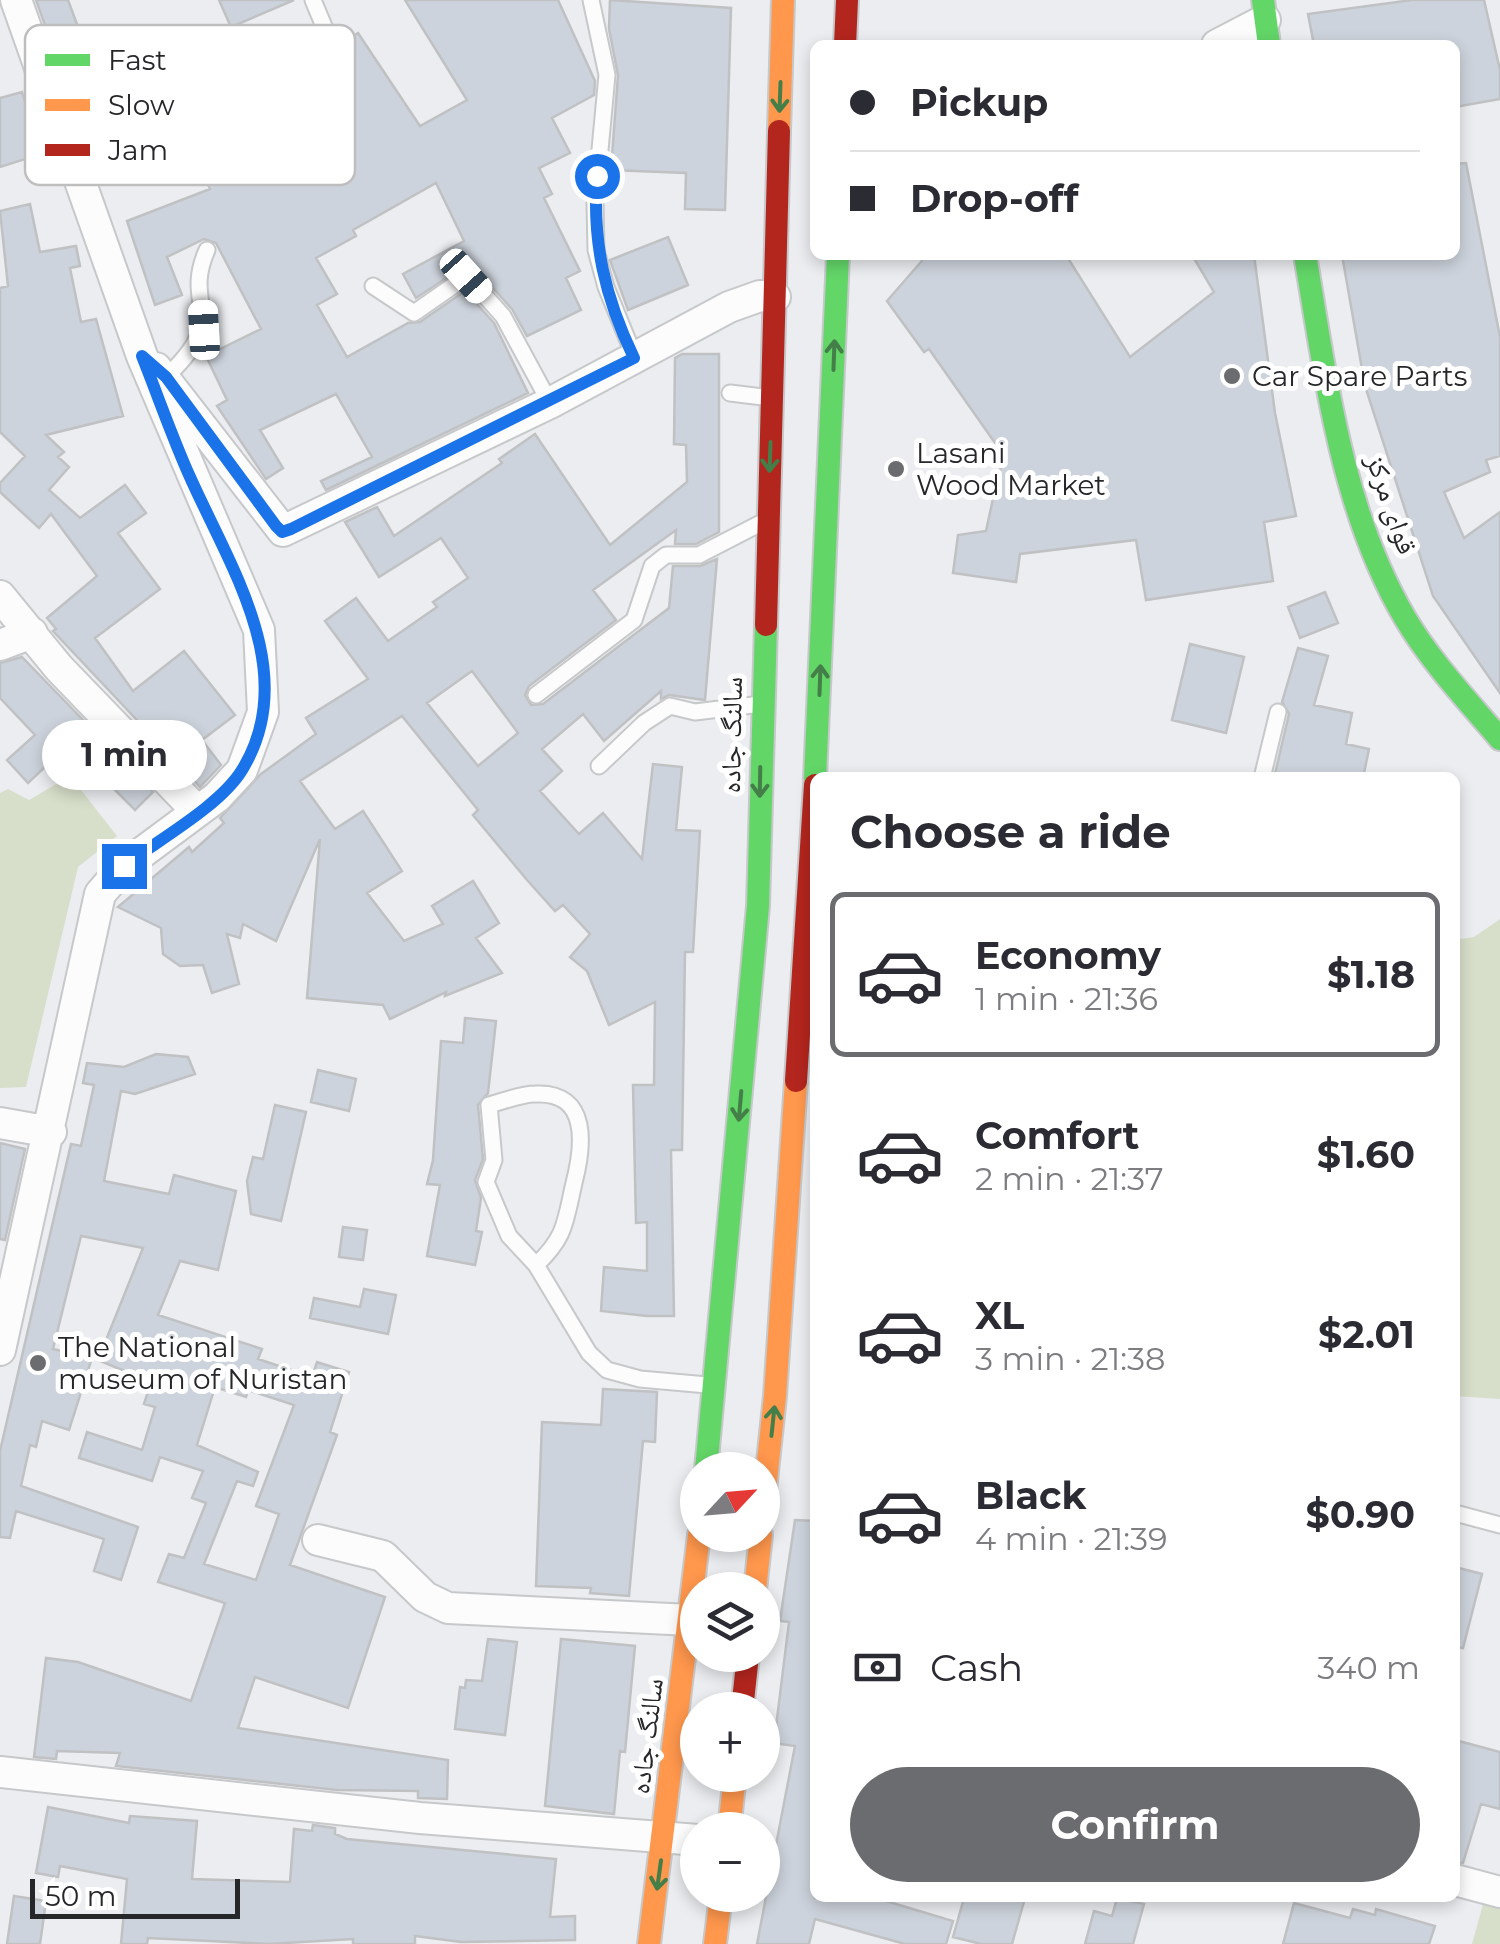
<!DOCTYPE html>
<meta charset="utf-8">
<style>
:root{--surface:#fff;--page:#f7f7f7;--text:#2b2b33;--muted:#7c7c81;--line:#e1e1e2;--accent:#6b6c6f}
body{margin:0;font-family:Montserrat,"Noto Naskh Arabic",sans-serif;background:var(--page);color:var(--text);height:100vh;display:flex;flex-direction:column;font-size:38px;white-space:nowrap}
*{box-sizing:border-box;margin:0}
p{font-size:32px;color:var(--muted)}
.icon{flex:none;width:55px;height:55px;fill:none;stroke:currentColor;stroke-width:2;stroke-linecap:round;stroke-linejoin:round}
.map{position:relative;flex:1;overflow:hidden}
.details{position:absolute;left:810px;top:772px;width:650px;height:1130px;display:flex;flex-direction:column;background:var(--surface);border-radius:15px;box-shadow:0 5px 15px #0003}
.details>*{flex:none}
.hud{position:absolute;left:810px;top:40px;width:650px;height:220px;border-radius:15px;box-shadow:0 5px 15px #0003;display:grid;align-content:center;height:220px;padding:0 40px;background:var(--surface)}
.needle{width:65px;rotate:64deg}
.tools{position:absolute;left:680px;top:1452px;display:grid;gap:20px}
.tools a{display:grid;place-items:center;width:100px;height:100px;border-radius:50%;background:var(--surface);box-shadow:0 5px 15px #0003;font-size:50px}
.scale{position:absolute;left:30px;bottom:25px;width:210px;box-sizing:border-box;padding-left:10px;border:5px solid #262729;border-top:0;font-size:28px;line-height:35px;white-space:nowrap;color:#262729;-webkit-text-stroke:8px #fff;paint-order:stroke}
.end{position:absolute;width:45px;height:45px;margin:-22px;border:12px solid #1a73e8;background:#fff;box-shadow:0 0 0 5px #fff}
.from{border-radius:50%}
.bubble{position:absolute;height:70px;border-radius:35px;background:var(--surface);box-shadow:0 5px 15px #0003;font-size:32px;font-weight:700;line-height:70px;text-align:center}
.car{position:absolute;width:30px;height:60px;margin:-30px -15px;border-radius:12px;box-shadow:0 0 8px 2px #0007;background:linear-gradient(#fff 24%,#345 0 40%,#fff 0 76%,#345 0 86%,#fff 0)}
.hud b{display:flex;align-items:center;gap:35px;height:95px;font-size:38px}
.hud b+b{border-top:2px solid var(--line)}
.hud i{width:25px;height:25px;background:var(--text)}
ul{padding:0;list-style:none}
li{display:flex;align-items:center;gap:30px;height:165px;margin:0 20px 15px;padding:0 20px;border:5px solid transparent;border-radius:15px}
li div{flex:1}
li b{display:block;font-size:38px}
li em{font-style:normal;font-weight:700}
li.on{border-color:var(--accent)}
li>.icon{width:90px;height:90px;stroke-width:1.5}
h2{padding:0 40px;font-size:45px;line-height:120px}
.pay{display:flex;align-items:center;gap:25px;height:110px;padding:0 40px;font-size:38px}
.pay p{margin-inline-start:auto}
.primary-button{display:flex;gap:20px;margin-top:auto;padding:20px 40px}
.primary-button a{flex:1;height:115px;border-radius:60px;background:var(--accent);color:#fff;font-size:40px;font-weight:700;line-height:115px;text-align:center}
.map>svg:first-child{display:block}
.green{fill:#d7dfca}
.building{fill:#cdd3dc;stroke:#c0c1c3;stroke-width:2.5;fill-rule:evenodd}
.lines{fill:none;stroke-linecap:round;stroke-linejoin:round}
.lane-casing{stroke:#c6c8ca;stroke-width:19}
.street-casing{stroke:#c6c8ca;stroke-width:34}
.fast-casing{stroke:#c6c8ca;stroke-width:26}
.slow-casing{stroke:#c6c8ca;stroke-width:26}
.jam-casing{stroke:#c6c8ca;stroke-width:26}
.lane{stroke:#fcfcfd;stroke-width:15}
.street{stroke:#fcfcfd;stroke-width:30}
.fast{stroke:#63d668;stroke-width:22}
.slow{stroke:#ff974d;stroke-width:22}
.jam{stroke:#b3261e;stroke-width:22}
.oneway{stroke:#447e48}
.route{stroke:#1a73e8;stroke-width:12}
.poi-dot{fill:#6b6c6f;stroke:#fff;stroke-width:4}
.labels{text-anchor:middle;dominant-baseline:central;stroke-width:10;stroke-linejoin:round;paint-order:stroke}
.poi-label{font-size:28px;fill:#262729;stroke:#fff;text-anchor:start}
.street-label{font-size:28px;fill:#262729;stroke:#fff}
.key{fill:#fff;stroke:#bebebf;stroke-width:2.5}
.key-label{font-size:28px;fill:#262729}
</style>
<div class="map">
<svg width="1500" height="1944" viewBox="0 0 1500 1944">
<rect width="100%" height="100%" fill="#ebedf0"/>
<path class="green" d="M70 776 117 836 78 867 26 1087 0 1088V793L8 789 29 800Z
M1500 919V1399L1455 1396V940L1474 937Z
M1483 1904 1500 1909V1944H1472Z"/>
<path class="building" d="M36 0H68L81 35 52 45Z
M219 0H294L231 27Z
M405 0H558L595 81 594 95 552 118 570 153 539 168 552 194 544 198 580 271 566 278 581 310 527 336 512 309 475 268 466 265 416 298 403 274 464 241 436 183 353 230 356 236 316 258 337 294 317 305 347 357 408 323 420 322 465 291 494 323 528 393 326 490 321 481 372 457 336 394 260 430 283 468 266 479 217 406 227 400 206 356 261 329 216 243 204 239 167 257 182 295 155 305 127 221 210 189 183 131 136 148 138 155 115 163 104 136 116 131 107 106 132 97 123 74 135 70 127 50 154 40 163 65 239 28 270 92 358 33 420 126 467 100Z
M610 0 731 8 725 210 685 209 686 173 611 170 618 75 609 29Z
M1412 0H1484L1500 70V99L1455 107V45H1314L1308 14Z
M22 92 41 154 0 167V98Z
M1466 163 1500 337V456L1486 460 1490 472 1444 492 1464 538 1500 512V693L1433 596 1365 386 1342 255H1455V164Z
M30 204 40 252 76 246 80 266 70 268 81 322 96 319 123 416 46 435 64 452 58 457 69 467 49 490 80 518 125 485 146 513 118 533 160 589 95 638 133 691 184 651 235 715 202 740 221 765 200 787 53 631 56 629 47 618 97 576 51 514 39 528 0 492V483L25 456 0 432V288L8 286 0 211Z
M668 237 688 285 628 310 610 260Z
M927 255H1066L1130 357 1214 292 1192 255H1254L1275 413 1296 516 1264 522 1273 581 1146 600 1136 540 1020 554 1016 582 953 573 958 535 986 531 999 471 1007 460 929 349 924 352 887 301Z
M682 354H719V532L696 544H675L676 530 593 590 616 620 529 686 525 695 531 705 543 704 669 608 673 566H700L717 559 705 700 669 695 661 699V691L604 741 583 714 542 749 562 771 540 791 579 834 603 813 642 859 653 764 682 767 676 830 700 831 693 952H685L682 1150H671L674 1316H647L601 1311 604 1267 647 1271V1222L636 1223 633 1085H654L655 1002 609 1025 587 971 570 957 590 934 563 905 555 911 527 880 473 815 478 810 402 716 300 781 335 829 363 811 402 871 367 893 404 941 443 924 432 906 473 881 499 923 476 938 502 973 445 996 446 992 390 1019 383 1005 307 998 320 839 276 941 243 924 240 938 227 934 239 984 212 993 203 965 180 966 163 954 161 928 118 907 189 847 192 852 224 823 220 818 261 774 316 734 306 718 368 679 325 621 356 598 388 641 437 607 433 602 468 578 441 538 379 577 345 522 377 507 394 536 502 463 499 459 535 434 610 545 687 482 686 445 674 444 675 358ZM472 671 518 733 478 766 427 703Z
M1325 592 1338 623 1300 638 1288 607Z
M1190 644 1244 657 1226 733 1172 720Z
M1298 648 1328 656 1314 705 1352 713 1346 744 1369 749 1363 778H1274L1289 714 1282 702Z
M22 657 153 792 135 810 99 774 93 780 63 750 28 783 7 760 35 735 0 698V663Z
M465 1018 496 1021 488 1093 478 1105 483 1159 475 1180 481 1198 476 1231 482 1232 475 1265 427 1256 440 1185 427 1184 433 1160 441 1041 463 1043Z
M156 1054 188 1057 195 1074 135 1094 121 1091 104 1181 169 1194 174 1175 236 1191 218 1270 180 1261 158 1315 262 1349 258 1359 312 1377 317 1362 349 1372 330 1432 337 1435 290 1565 385 1597 348 1708 255 1677 238 1728 448 1760 447 1799 418 1798V1791L337 1790 116 1766 120 1753 57 1751 56 1759 34 1757 46 1658 78 1662 191 1701 225 1603 158 1582 169 1554 184 1558 206 1503 192 1498 203 1471 160 1457 152 1481 79 1458 87 1432 142 1450 155 1407 144 1404 151 1382 98 1360 143 1248 81 1236 53 1349 92 1358 69 1430 42 1421 36 1447 30 1445 21 1486 138 1527 121 1580 94 1571 104 1539 16 1511 10 1538 0 1537V1451L71 1144 81 1146 94 1085 83 1083 87 1063 124 1067ZM215 1387 246 1397 248 1390 294 1405 256 1506 279 1514 256 1580 204 1564 237 1481 253 1486 258 1472 197 1445Z
M318 1070 356 1079 349 1111 311 1102Z
M275 1105 306 1112 281 1221 251 1214 247 1181 253 1157 263 1159Z
M0 1143 25 1149 5 1240 0 1239Z
M343 1227 367 1230 363 1260 339 1257Z
M364 1289 396 1295 388 1334 310 1318 314 1298 360 1307Z
M603 1389 657 1392 655 1442 643 1441 629 1596 590 1593 591 1588 536 1586 542 1422 601 1425Z
M795 1520 815 1521V1898H876L953 1921 946 1944H905L815 1919 809 1944H757L795 1746 774 1743 789 1622 780 1621Z
M1455 1567 1482 1574 1463 1648 1455 1647Z
M488 1639 517 1642 505 1735 455 1729 460 1687 465 1688 466 1680 482 1681Z
M561 1639 635 1646 625 1752 620 1751 614 1814 545 1806Z
M1455 1740 1500 1752V1809L1481 1804 1463 1863 1455 1862Z
M48 1807 129 1823 130 1816 197 1821 192 1879 290 1882 294 1829 312 1831 313 1825 335 1828V1834L347 1839 556 1859 550 1917 575 1916V1940L461 1942 415 1936V1944H353V1939L269 1944 148 1938 147 1944H121L127 1879 60 1866 58 1877 36 1873Z
M14 1896 46 1901 40 1944H7Z
M964 1898H1025L1012 1944H981L953 1937Z
M1117 1898 1144 1904 1133 1944H1085L1094 1911 1112 1916Z
M1294 1903 1350 1918 1353 1909 1375 1915 1376 1909 1435 1926 1429 1944H1283Z"/>
<g class="lines">
<g class="lane-casing">
<path id="lane" d="M313 0 328 36
M591 0 607 75 595 203 596 250 606 287 635 358
M373 286 414 313 467 276 503 316 550 403
M166 377C233 314 181 308 207 250
M730 393 763 397
M536 695 634 620 652 566 666 555H699L759 524
M599 766 644 723 670 706 695 712 753 705
M1262 778 1278 712
M536 1265C566 1237 565 1222 574 1183 583 1148 591 1091 535 1094 521 1094 504 1101 489 1105L494 1160 486 1182 509 1236 536 1265 589 1353 607 1370 640 1379 707 1385
M1455 1513 1500 1525"/>
</g>
<g class="street-casing">
<path id="street" d="M1217 45 1265 20
M156 368 283 531 550 403 729 307 760 296 775 297
M0 596 59 668 197 811
M0 645 32 633
M0 1123 51 1132
M0 1350 100 894 124 866 217 797 242 770 263 712 259 630 142 356 16 0
M318 1540 383 1556 425 1597 448 1608 690 1620
M0 1772 420 1818 698 1840
M1455 1880 1500 1892"/>
</g>
<g class="fast-casing">
<path id="fast" d="M1263 0 1269 45
M1305 255C1326 377 1341 509 1405 618 1431 662 1467 700 1500 739
M815 778 838 255
M706 1470 758 906 766 625"/>
</g>
<g class="slow-casing">
<path id="slow" d="M779 131 783 0
M762 1518 775 1396 796 1081
M755 1590 761 1535
M729 1830 735 1775
M649 1944 699 1535
M715 1944 721 1895"/>
</g>
<g class="jam-casing">
<path id="jam" d="M845 45 847 0
M766 625 779 131
M796 1081 815 785
M742 1710 748 1655"/>
</g>
<use href="#lane" class="lane"/>
<use href="#street" class="street"/>
<use href="#fast" class="fast"/>
<use href="#slow" class="slow"/>
<use href="#jam" class="jam"/>
</g>
<defs><path id="oneway-shaft" d="M-6 0H5M1.5-3L5.5 0L1.5 3" fill="none" stroke-width="1.6" stroke-linecap="round" stroke-linejoin="round" transform="scale(2.5)"/></defs>
<g class="oneway">
<use href="#oneway-shaft" transform="translate(780 97) rotate(92)"/>
<use href="#oneway-shaft" transform="translate(834 355) rotate(-88)"/>
<use href="#oneway-shaft" transform="translate(770 457) rotate(92)"/>
<use href="#oneway-shaft" transform="translate(820 680) rotate(-88)"/>
<use href="#oneway-shaft" transform="translate(760 782) rotate(91)"/>
<use href="#oneway-shaft" transform="translate(740 1106) rotate(95)"/>
<use href="#oneway-shaft" transform="translate(773 1421) rotate(-84)"/>
<use href="#oneway-shaft" transform="translate(659 1875) rotate(98)"/>
</g>
<g class="lines">
<path class="route" d="M124 866C158 840 220 806 242 770 302 673 229 565 190 477 172 437 158 396 142 356L166 377 276 526 282 532 291 529 634 358C605 298 592 242 597 176"/>
</g>
<g class="poi-dot">
<circle cx="1232" cy="376" r="10"/>
<circle cx="896" cy="469" r="10"/>
<circle cx="38" cy="1363" r="10"/>
</g>
<g class="labels">
<g class="poi-label">
<text x="1252" y="376">Car Spare Parts</text>
<text x="916" y="453">Lasani<tspan x="916" dy="32">Wood Market</tspan></text>
<text x="58" y="1347">The National<tspan x="58" dy="32">museum of Nuristan</tspan></text>
</g>
<g class="street-label">
<text transform="translate(1392 504) rotate(71)">قوای مرکز</text>
<text transform="translate(731 735) rotate(-89)">سالنگ جاده</text>
<text transform="translate(646 1736) rotate(-83)">سالنگ جاده</text>
</g>
</g>
<rect x="25" y="25" width="330" height="160" rx="15" class="key"/>
<rect x="45" y="54" width="45" height="12" fill="#63d668"/>
<rect x="45" y="99" width="45" height="12" fill="#ff974d"/>
<rect x="45" y="144" width="45" height="12" fill="#b3261e"/>
<g class="key-label">
<text x="108" y="70">Fast</text>
<text x="108" y="115">Slow</text>
<text x="108" y="160">Jam</text>
</g>
</svg>
<div class="tools">
<a><svg class="needle" viewBox="-14 -14 28 28"><path d="M0-13l5 13h-10z" fill="#e53935"/><path d="M0 13l5-13h-10z" fill="#7c7c81"/></svg></a>
<a><svg class="icon" aria-label="layers" viewBox="0 0 24 24"><path d="M12 4l9 5-9 5-9-5zM3 14l9 5 9-5"/></svg></a>
<a>+</a>
<a>−</a>
</div>
<div class="scale">50 m</div>
<i class="end from" style="left:597px;top:176px"></i>
<i class="end" style="left:124px;top:866px"></i>
<div class="bubble" style="left:42px;top:720px;width:165px">1 min</div>
<i class="car" style="left:466px;top:276px;rotate:138deg"></i>
<i class="car" style="left:204px;top:330px;rotate:357deg"></i>
<div class="hud">
<b><i class="from"></i>Pickup</b>
<b><i></i>Drop-off</b>
</div>
<section class="details">
<h2>Choose a ride</h2>
<ul>
<li class="on"><svg class="icon" aria-label="car" viewBox="0 0 24 24"><path d="M5 17H2v-5l4-1 3-4h7l3 4 3 1v5h-3M9 17h6M6 11h13"/><circle cx="7" cy="17" r="2"/><circle cx="17" cy="17" r="2"/></svg><div><b>Economy</b><p>1 min · 21:36</p></div><em>$1.18</em></li>
<li><svg class="icon" aria-label="car" viewBox="0 0 24 24"><path d="M5 17H2v-5l4-1 3-4h7l3 4 3 1v5h-3M9 17h6M6 11h13"/><circle cx="7" cy="17" r="2"/><circle cx="17" cy="17" r="2"/></svg><div><b>Comfort</b><p>2 min · 21:37</p></div><em>$1.60</em></li>
<li><svg class="icon" aria-label="car" viewBox="0 0 24 24"><path d="M5 17H2v-5l4-1 3-4h7l3 4 3 1v5h-3M9 17h6M6 11h13"/><circle cx="7" cy="17" r="2"/><circle cx="17" cy="17" r="2"/></svg><div><b>XL</b><p>3 min · 21:38</p></div><em>$2.01</em></li>
<li><svg class="icon" aria-label="car" viewBox="0 0 24 24"><path d="M5 17H2v-5l4-1 3-4h7l3 4 3 1v5h-3M9 17h6M6 11h13"/><circle cx="7" cy="17" r="2"/><circle cx="17" cy="17" r="2"/></svg><div><b>Black</b><p>4 min · 21:39</p></div><em>$0.90</em></li>
</ul>
<div class="pay"><svg class="icon" aria-label="cash" viewBox="0 0 24 24"><path d="M3 7h18v10H3z"/><circle cx="12" cy="12" r="2"/></svg>Cash<p>340 m</p></div>
<div class="primary-button"><a>Confirm</a></div>
</section>
</div>
